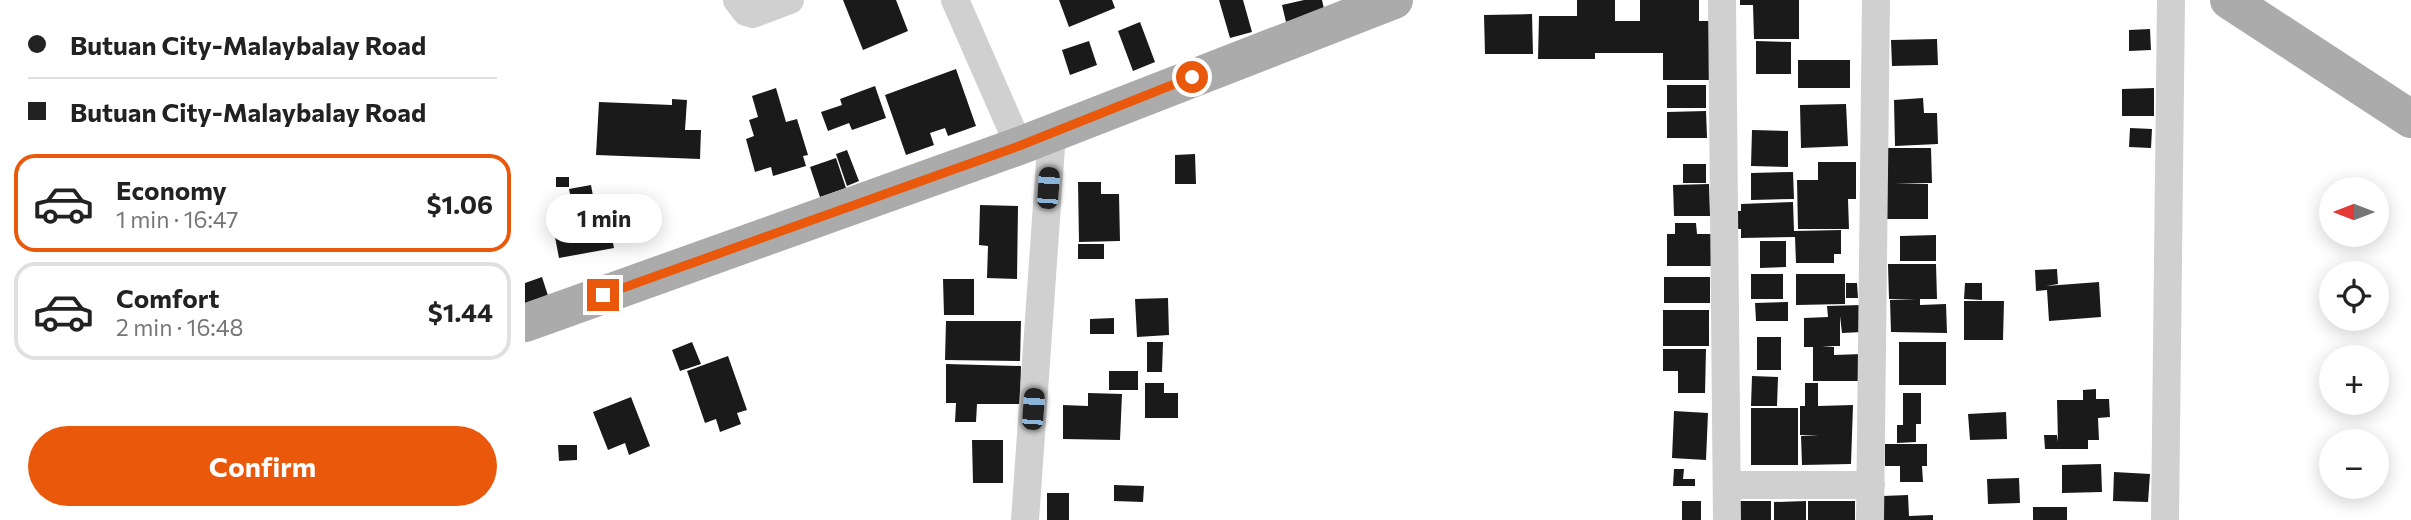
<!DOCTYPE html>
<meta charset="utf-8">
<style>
:root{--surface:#fff;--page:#f6f6f6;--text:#222;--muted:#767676;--line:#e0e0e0;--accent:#ea580c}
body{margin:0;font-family:Commissioner,sans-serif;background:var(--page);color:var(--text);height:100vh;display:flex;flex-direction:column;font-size:26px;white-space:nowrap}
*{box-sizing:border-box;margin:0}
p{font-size:23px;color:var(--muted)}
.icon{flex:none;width:38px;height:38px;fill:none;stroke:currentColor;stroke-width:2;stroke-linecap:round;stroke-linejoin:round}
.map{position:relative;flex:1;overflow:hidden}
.panel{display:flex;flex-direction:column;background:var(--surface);width:525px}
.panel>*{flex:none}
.top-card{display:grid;align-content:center;height:154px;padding:0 28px;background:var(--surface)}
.needle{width:46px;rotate:270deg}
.fabs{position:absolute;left:1794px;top:177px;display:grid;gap:14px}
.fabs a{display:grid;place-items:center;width:70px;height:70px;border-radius:50%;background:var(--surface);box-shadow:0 4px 18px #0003;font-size:35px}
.end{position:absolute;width:32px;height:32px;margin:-16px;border:9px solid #ea580c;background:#fff;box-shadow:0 0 0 4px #fff}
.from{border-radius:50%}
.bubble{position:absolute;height:49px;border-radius:24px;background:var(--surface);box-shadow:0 4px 18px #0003;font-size:23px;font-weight:700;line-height:49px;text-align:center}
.car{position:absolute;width:21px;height:42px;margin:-21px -10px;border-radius:9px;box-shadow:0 0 5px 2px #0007;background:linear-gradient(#222 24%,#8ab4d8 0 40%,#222 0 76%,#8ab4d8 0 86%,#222 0)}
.top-card b{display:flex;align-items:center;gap:24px;height:66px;font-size:26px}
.top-card b+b{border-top:2px solid var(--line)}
.top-card i{width:18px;height:18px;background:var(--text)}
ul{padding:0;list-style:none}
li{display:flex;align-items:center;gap:21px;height:98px;margin:0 14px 10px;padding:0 14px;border:4px solid var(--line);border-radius:21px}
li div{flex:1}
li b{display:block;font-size:26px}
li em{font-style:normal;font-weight:700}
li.active{border-color:var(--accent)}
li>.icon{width:63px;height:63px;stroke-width:1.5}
.button{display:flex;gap:14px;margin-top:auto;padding:14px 28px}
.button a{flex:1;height:80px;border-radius:42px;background:var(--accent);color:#fff;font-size:28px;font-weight:700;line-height:80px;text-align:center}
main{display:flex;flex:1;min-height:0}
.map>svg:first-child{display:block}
.building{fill:#1a1a1a}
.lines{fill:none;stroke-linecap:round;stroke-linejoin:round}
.minor{stroke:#d0d0d0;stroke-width:28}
.primary{stroke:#ababab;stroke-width:38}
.route{stroke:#ea580c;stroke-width:9}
</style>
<main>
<section class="panel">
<div class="top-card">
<b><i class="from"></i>Butuan City-Malaybalay Road</b>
<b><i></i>Butuan City-Malaybalay Road</b>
</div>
<ul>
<li class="active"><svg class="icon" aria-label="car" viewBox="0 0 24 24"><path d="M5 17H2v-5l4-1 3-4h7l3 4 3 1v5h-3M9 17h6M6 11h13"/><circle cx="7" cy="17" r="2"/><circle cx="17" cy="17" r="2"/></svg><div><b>Economy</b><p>1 min · 16:47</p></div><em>$1.06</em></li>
<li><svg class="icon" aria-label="car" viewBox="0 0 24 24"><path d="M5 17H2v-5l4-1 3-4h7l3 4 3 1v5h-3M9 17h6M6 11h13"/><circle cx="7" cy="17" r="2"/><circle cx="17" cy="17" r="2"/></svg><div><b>Comfort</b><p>2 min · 16:48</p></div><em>$1.44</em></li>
</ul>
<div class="button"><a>Confirm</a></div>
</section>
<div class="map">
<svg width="1886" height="520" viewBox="0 0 1886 520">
<rect width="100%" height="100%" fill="#fff"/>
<path class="building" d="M318 0H371L383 31 338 50Z
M534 0H587L590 8 544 27Z
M694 0H718L727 32 705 38Z
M779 0H797L800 13 761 22 757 5Z
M1052 0H1090V21H1115V0H1174V21H1186V80H1138V53H1070V59H1013L1014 16H1052Z
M1215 0H1274V39H1229L1228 5H1215Z
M1007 14 1008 54H960L959 15Z
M615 22 630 62 608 71 593 31Z
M1625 29 1626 50 1604 51V30Z
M1412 39 1413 65 1367 66 1366 40Z
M564 41 572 65 545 75 537 50Z
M1231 41 1266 42V74H1231Z
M1273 60H1325V88H1273Z
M431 69 451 126 423 136 420 128 405 133 409 145 381 155 360 95Z
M1142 85H1181V108H1142Z
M350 86 361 118 327 130 324 123 303 131 296 112 317 105 315 99Z
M251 88 261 122 272 119 283 155 278 156 281 166 248 176 246 167 230 172 221 139 229 136 224 120 233 117 227 96Z
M1629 88V116H1597V89Z
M1398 98 1399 113H1412L1413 144 1370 146 1369 100Z
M147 99 162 100 160 130H176L175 159 71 155 74 102 147 105Z
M1321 104 1323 146 1276 148 1275 105Z
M1181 111 1182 138H1142V112Z
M1605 128 1627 129 1626 148 1604 147Z
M1227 130 1263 131V167L1226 166Z
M1358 148H1406L1407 183H1370L1403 184V219H1362Z
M322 150 334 181 322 186 311 154Z
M670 154 671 184H650V155Z
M311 158 321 188 295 197 285 167Z
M1293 162H1331V199H1323L1324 229H1273L1272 180H1293Z
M1158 164H1181V183H1158Z
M1268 172 1269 199 1226 200V173Z
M31 177H44V187H31Z
M553 182H576V194H594L595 241 554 242Z
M1184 184 1185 216H1149L1148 185Z
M66 185 68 196 78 194 89 248 34 258 30 237 39 235 32 202 46 199 44 189Z
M1268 202 1269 231 1316 230V254H1309V263H1271L1270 237 1216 238V229H1207V211H1216V204Z
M455 205 493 206 492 279 462 278 463 246 454 245Z
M1150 223H1171L1172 234H1187V266H1142V234H1150Z
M1411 235V261H1375V236Z
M1235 241H1261V267L1235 268Z
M553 244H579V259H553Z
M1363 264H1411L1412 299H1395V305L1421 304 1422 333 1366 332 1365 300 1391 299H1364Z
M1532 269 1533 284 1521 286 1574 282 1576 317 1524 321 1522 290 1511 291 1510 270Z
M1226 274H1258V299H1226Z
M1271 274H1320V304L1271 305Z
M17 277 27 308 0 304V283Z
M1139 277H1185V303H1139Z
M418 279H449V315H419Z
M1321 283H1332L1333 298H1321Z
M1440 283H1457V300L1439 299Z
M643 298 644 335 612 337 610 299Z
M1439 301H1479L1478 340H1439Z
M1263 302V321H1231L1230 303Z
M1336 305 1337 332 1317 333 1315 316V346H1297L1309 347V355L1337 354V381H1288V347H1279V318L1303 317 1302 306Z
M1138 310H1184V346H1138Z
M589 318V334H565V319Z
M421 321H496L495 361 420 360Z
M1232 337H1256V370H1232Z
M167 342 176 364 155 371 147 350Z
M622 342H638L637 372H622Z
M1374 342H1421V385H1374Z
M1138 349H1181L1180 393H1153V371H1138Z
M203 356 222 410 212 413 216 424 195 432 191 419 180 423 162 371Z
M421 364 496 366 495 404H452L451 422H430L431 403H421Z
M584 371H613V390H584Z
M1227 376 1253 377 1252 406H1226Z
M620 383H639V393H653V418H620Z
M1280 383H1293V406L1328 405 1326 464 1277 465 1276 436H1294L1275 435V406H1280Z
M1571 389V399H1584L1585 417 1573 418 1574 440H1563V449H1520L1519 435H1532L1533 442 1532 400H1558V390Z
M563 393 597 394 595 440 538 439V405L563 406Z
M1378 393H1396V424H1391V442L1372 443V425H1378Z
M106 397 125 446 104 455 100 443 83 450 68 412Z
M1226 408H1273V465H1226Z
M1149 411 1183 413 1181 460 1147 458Z
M1481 412 1482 439 1445 440 1443 414Z
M447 440H478V483H448Z
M1360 444H1402V466H1397L1398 482H1375V466H1360Z
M33 445H52V460L34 461Z
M1576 464 1577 492 1537 493V465Z
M1149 469H1159L1158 479H1170V486H1148Z
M1589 472 1625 474 1623 502 1588 501Z
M1494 478 1495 503 1463 504 1462 479Z
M589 485 619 486 618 502 589 501Z
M522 493H544V520H522Z
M1383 495 1384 516 1408 515V520H1358V496Z
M1157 501H1176V520H1157Z
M1214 501H1246V520H1215Z
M1281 501V520H1249V502Z
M1283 501H1330V520H1283Z
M1508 507H1542V520H1508Z"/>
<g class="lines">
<path class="minor" d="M212 0 221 12 228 14 265 0
M430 0 494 146
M1197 0 1202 520
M1202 485H1346
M500 520 527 133
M1345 520 1351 0
M1640 520 1646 0"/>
<path class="primary" d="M1704 0 1886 119
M0 323 494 146 869 0"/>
</g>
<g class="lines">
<path class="route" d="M78 295 494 146 667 77"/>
</g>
</svg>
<div class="fabs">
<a><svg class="needle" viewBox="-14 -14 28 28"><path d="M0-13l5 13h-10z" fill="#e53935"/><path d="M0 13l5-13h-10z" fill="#767676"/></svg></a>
<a><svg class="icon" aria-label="locate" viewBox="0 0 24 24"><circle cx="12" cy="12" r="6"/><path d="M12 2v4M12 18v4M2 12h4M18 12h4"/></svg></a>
<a>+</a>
<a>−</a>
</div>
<i class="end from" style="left:667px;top:77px"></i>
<i class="end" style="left:78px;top:295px"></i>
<div class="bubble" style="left:21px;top:194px;width:116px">1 min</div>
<i class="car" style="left:523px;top:188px;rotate:4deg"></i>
<i class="car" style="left:508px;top:409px;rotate:4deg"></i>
</div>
</main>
